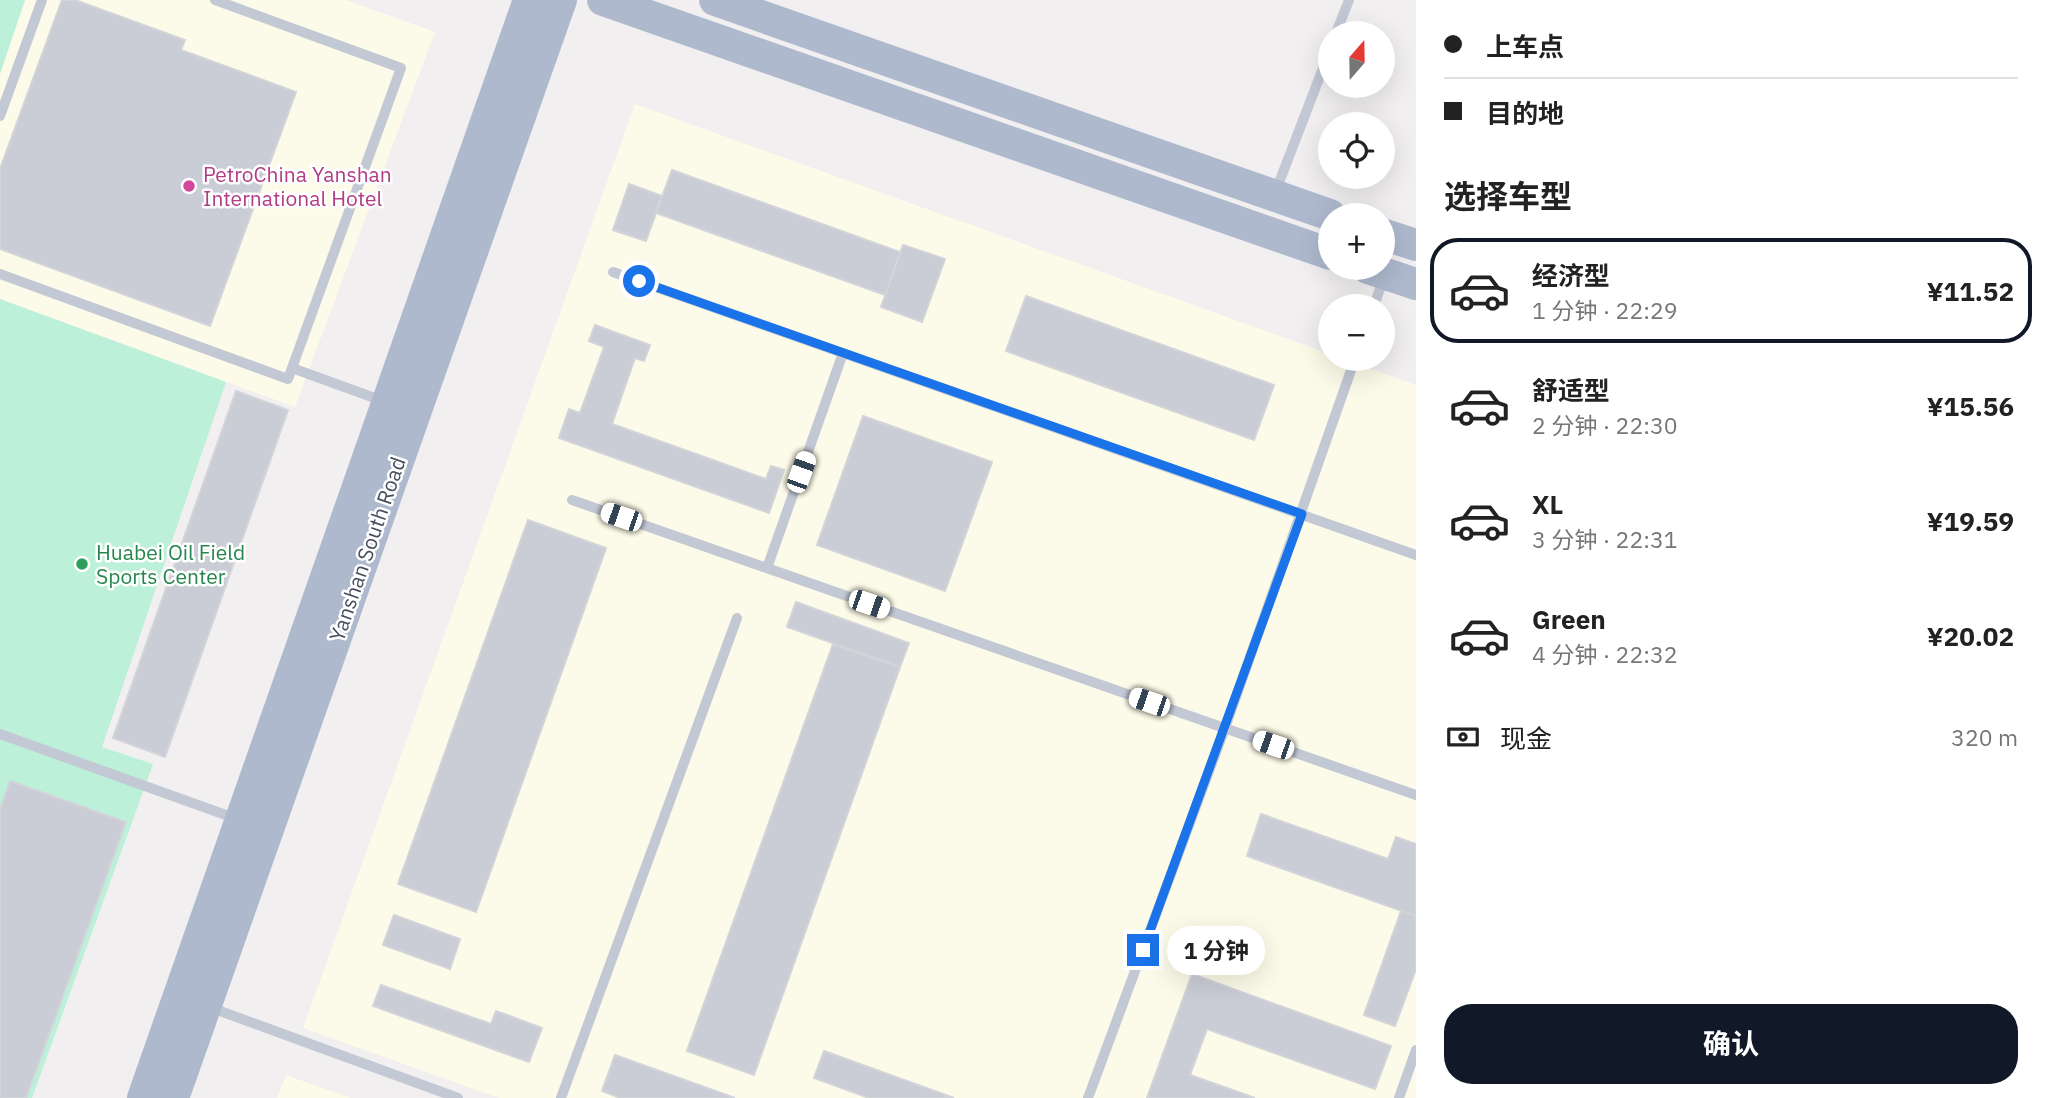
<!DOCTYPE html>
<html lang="zh">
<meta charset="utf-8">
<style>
:root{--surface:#fff;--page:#f6f6f6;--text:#222;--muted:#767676;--line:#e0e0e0;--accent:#111827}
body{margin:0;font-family:"IBM Plex Sans","Noto Sans SC",sans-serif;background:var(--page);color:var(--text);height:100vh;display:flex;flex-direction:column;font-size:26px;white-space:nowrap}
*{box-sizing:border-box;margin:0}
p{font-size:23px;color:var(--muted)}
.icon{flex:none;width:38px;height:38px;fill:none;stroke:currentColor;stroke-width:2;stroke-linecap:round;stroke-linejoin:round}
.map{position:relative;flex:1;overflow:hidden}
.panel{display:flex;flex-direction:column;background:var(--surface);width:630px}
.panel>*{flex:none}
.banner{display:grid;align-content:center;height:154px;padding:0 28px;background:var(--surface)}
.needle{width:46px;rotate:20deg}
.controls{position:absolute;left:1318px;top:21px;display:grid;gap:14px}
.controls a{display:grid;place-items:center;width:77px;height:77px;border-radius:50%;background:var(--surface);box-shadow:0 7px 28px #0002;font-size:35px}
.end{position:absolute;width:32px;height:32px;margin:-16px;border:9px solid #1a73e8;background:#fff;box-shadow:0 0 0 4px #fff}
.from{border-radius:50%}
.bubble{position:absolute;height:49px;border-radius:24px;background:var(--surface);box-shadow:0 7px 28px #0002;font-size:23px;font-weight:700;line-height:49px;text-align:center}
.car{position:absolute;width:21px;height:42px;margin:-21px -10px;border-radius:9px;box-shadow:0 0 5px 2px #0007;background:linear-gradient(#fff 24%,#345 0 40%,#fff 0 76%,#345 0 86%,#fff 0)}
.banner b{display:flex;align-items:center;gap:24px;height:66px;font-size:26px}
.banner b+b{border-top:2px solid var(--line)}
.banner i{width:18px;height:18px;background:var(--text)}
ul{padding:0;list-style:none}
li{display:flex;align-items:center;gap:21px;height:105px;margin:0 14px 10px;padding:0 14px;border:4px solid transparent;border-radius:28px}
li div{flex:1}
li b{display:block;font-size:26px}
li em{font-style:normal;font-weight:700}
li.on{border-color:var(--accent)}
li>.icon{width:63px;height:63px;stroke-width:1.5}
h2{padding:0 28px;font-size:32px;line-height:84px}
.pay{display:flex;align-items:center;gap:18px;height:77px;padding:0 28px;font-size:26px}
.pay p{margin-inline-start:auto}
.action{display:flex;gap:14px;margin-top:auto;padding:14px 28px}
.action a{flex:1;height:80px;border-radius:28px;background:var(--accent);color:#fff;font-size:28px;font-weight:700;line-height:80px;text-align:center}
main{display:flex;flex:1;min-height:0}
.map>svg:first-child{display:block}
.commercial{fill:#fcfae8}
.green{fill:#bcf0d9}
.building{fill:#cacdd5;stroke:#d3d4da;stroke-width:2}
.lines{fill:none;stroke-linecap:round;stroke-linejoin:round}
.service{stroke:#c2c8d4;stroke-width:10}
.primary{stroke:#aeb9ce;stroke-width:32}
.route{stroke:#1a73e8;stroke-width:9}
.hotel-dot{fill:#d1479c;stroke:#fff;stroke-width:2.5}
.leisure-dot{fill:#2e9e5b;stroke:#fff;stroke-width:2.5}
.labels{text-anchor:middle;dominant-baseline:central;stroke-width:5;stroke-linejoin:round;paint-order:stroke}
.hotel-label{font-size:21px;fill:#b23c85;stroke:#fff;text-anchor:start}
.street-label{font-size:21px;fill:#464e5d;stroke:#fff}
.leisure-label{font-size:21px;fill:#27864d;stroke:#fff;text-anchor:start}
</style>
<main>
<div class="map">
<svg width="1416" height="1098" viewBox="0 0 1416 1098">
<rect width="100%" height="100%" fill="#f1efef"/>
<path class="commercial" d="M25 0H346L435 32 295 407 0 299V74Z
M635 104 1330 354V359H1344L1416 385V1098H499L303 1028Z
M286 1075 351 1098H277Z"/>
<path class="green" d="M0 0H25L0 74Z
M0 299 226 382 102 747 153 764 32 1098H0Z"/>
<path class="building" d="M62 0H75L185 40 181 50 296 92 210 326 0 249V169Z
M672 170 900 252 885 295 656 213Z
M629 184 662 196 646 241 613 230Z
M903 245 945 259 922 322 881 307Z
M1026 296 1274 385 1254 440 1006 351Z
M595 325 650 345 644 361 635 358 612 424 766 479 771 466 784 470 769 513 559 438 569 409 580 413 604 347 589 341Z
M236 391 288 410 165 757 113 738Z
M863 416 992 462 945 591 817 545Z
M528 520 606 548 476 912 398 884Z
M796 602 909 643 900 667 787 627Z
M833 644 900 667 754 1075 687 1051Z
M10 781 126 822 26 1098H0V809Z
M1261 814 1388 859 1396 837 1416 844V916L1247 856Z
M1401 911 1416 916V969L1395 1026 1364 1015Z
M394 915 460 939 450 969 383 945Z
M1192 974 1391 1046 1375 1089 1207 1029 1190 1075 1255 1098H1147Z
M381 985 491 1024 496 1011 542 1028 529 1062 373 1006Z
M824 1051 954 1098H869L814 1078Z
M615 1055 735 1098H620L602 1091Z"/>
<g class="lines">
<path class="service" d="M1336 33 1349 0
M0 116 42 0
M1275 193 1330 50
M613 272 1416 555
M0 274 288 379 401 68 215 0
M1374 306 1384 277
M292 368 383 401
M572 500 1416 795
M767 568 843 353
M0 734 237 819
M209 1007 458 1098
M561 1098 737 618
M1088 1098 1225 728 1355 359
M1399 1098 1416 1050"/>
<path class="primary" d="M603 0 1330 254
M715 0 1330 215
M1382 234 1416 245
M1368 268 1416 284
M143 1098 529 0
M173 1098 561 0"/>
</g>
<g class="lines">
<path class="route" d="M639 281 1302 514 1143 950"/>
</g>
<circle class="hotel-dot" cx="189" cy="186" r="7"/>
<circle class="leisure-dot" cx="82" cy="564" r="7"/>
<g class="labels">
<g class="hotel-label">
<text x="203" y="174">PetroChina Yanshan<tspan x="203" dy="24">International Hotel</tspan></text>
</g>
<g class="street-label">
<text transform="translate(367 549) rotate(-71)">Yanshan South Road</text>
</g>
<g class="leisure-label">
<text x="96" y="552">Huabei Oil Field<tspan x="96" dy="24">Sports Center</tspan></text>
</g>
</g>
</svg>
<div class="controls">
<a><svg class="needle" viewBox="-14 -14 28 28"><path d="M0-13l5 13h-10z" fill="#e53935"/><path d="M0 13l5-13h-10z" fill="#767676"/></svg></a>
<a><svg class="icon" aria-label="locate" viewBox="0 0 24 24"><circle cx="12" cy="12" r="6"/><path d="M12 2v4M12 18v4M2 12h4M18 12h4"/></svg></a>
<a>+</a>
<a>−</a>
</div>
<i class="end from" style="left:639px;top:281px"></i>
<i class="end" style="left:1143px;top:950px"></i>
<div class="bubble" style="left:1167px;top:926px;width:98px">1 分钟</div>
<i class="car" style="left:801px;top:472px;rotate:20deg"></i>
<i class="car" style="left:621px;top:517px;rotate:289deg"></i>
<i class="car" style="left:869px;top:604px;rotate:109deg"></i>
<i class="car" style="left:1149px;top:702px;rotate:289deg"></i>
<i class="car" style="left:1273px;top:745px;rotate:289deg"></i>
</div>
<section class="panel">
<div class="banner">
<b><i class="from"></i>上车点</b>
<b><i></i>目的地</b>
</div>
<h2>选择车型</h2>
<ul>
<li class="on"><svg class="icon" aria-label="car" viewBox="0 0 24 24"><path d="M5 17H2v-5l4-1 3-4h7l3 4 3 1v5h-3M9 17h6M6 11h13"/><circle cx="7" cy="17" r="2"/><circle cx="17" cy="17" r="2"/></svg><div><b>经济型</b><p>1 分钟 · 22:29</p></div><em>¥11.52</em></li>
<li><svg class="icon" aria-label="car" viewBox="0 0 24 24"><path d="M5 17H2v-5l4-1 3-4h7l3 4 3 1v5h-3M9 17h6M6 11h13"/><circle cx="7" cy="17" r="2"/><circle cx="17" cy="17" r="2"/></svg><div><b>舒适型</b><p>2 分钟 · 22:30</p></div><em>¥15.56</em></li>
<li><svg class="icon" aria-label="car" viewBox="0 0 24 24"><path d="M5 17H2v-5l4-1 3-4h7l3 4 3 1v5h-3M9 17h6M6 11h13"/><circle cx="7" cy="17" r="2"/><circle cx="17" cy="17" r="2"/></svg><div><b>XL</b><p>3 分钟 · 22:31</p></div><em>¥19.59</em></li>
<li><svg class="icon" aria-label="car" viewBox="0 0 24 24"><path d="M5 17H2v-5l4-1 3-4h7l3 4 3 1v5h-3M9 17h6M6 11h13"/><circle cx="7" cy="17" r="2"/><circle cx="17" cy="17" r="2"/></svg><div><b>Green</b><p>4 分钟 · 22:32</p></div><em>¥20.02</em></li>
</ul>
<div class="pay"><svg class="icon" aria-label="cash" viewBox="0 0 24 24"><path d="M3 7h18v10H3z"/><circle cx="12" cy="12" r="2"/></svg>现金<p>320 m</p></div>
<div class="action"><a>确认</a></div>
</section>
</main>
